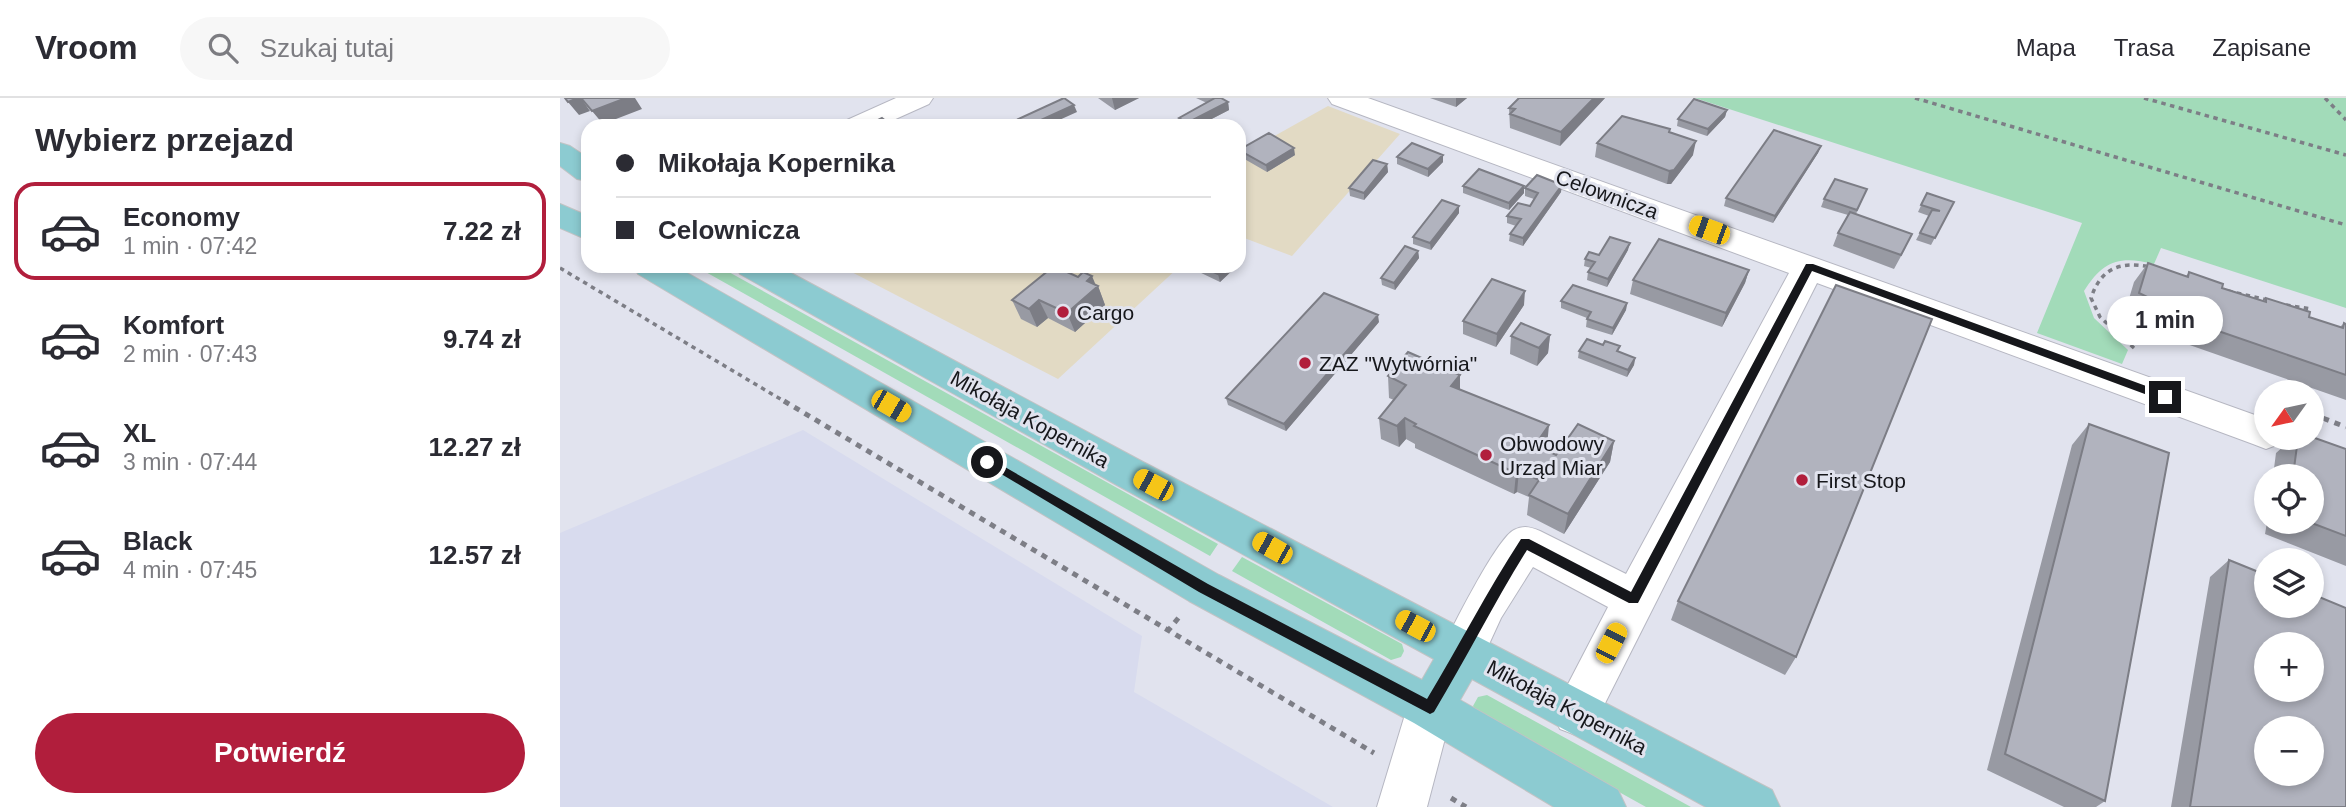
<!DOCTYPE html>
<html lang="pl">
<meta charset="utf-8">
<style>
:root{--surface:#fff;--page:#f7f7f7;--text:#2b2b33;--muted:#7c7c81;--line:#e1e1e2;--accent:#b11e3c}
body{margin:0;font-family:Helvetica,sans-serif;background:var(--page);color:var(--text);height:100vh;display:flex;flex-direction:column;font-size:26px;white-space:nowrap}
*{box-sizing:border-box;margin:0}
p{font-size:23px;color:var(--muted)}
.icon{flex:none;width:38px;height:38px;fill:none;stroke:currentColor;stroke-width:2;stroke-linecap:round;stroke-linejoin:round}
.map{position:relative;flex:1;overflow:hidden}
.sheet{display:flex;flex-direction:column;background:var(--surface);width:560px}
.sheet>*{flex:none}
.top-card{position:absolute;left:21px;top:21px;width:665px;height:154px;border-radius:21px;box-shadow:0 4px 10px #0003;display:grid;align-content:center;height:154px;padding:0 35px;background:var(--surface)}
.needle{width:46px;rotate:237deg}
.fabs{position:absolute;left:1694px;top:282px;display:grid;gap:14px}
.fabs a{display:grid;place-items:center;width:70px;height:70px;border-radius:50%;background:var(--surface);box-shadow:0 4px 10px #0003;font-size:35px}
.end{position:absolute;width:32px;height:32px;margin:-16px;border:9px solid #16171b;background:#fff;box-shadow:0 0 0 4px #fff}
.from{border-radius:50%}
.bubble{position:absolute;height:49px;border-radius:24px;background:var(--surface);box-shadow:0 4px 10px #0003;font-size:23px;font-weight:600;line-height:49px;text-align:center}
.car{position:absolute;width:21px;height:42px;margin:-21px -10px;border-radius:9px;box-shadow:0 0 5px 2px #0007;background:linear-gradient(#f5c518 24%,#345 0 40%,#f5c518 0 76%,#345 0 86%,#f5c518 0)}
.top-card b{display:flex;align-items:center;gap:24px;height:66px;font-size:26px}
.top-card b+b{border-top:2px solid var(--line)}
.top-card i{width:18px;height:18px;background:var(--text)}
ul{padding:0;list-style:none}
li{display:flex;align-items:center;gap:21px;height:98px;margin:0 14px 10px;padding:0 21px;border:4px solid transparent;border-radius:21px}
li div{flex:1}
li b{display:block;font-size:26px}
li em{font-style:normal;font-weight:600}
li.active{border-color:var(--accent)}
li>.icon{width:63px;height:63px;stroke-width:1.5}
h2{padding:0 35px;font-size:32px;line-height:84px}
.cta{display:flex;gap:14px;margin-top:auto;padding:14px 35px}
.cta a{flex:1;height:80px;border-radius:42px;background:var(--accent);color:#fff;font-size:28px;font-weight:600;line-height:80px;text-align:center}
header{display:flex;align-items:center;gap:42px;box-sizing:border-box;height:98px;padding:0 35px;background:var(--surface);border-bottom:2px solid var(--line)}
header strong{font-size:33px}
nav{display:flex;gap:38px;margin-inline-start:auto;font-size:24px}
.search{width:490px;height:63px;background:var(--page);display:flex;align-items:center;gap:18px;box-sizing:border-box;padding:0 24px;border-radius:38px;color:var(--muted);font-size:26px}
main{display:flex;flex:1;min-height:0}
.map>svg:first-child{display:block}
.commercial{fill:#e2dac4}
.built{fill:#d8dbee}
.green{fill:#a2dbb9}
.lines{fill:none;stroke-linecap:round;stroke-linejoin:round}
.minor-casing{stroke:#b6b7c2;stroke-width:2}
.major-casing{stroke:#c2c3c4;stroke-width:2}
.path-far1{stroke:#7d7e86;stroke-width:3.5;stroke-dasharray:4.5 4.5;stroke-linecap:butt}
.path{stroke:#7d7e86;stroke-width:5;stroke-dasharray:6 6;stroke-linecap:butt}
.minor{fill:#fff;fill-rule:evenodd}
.major{fill:#8ccbd1;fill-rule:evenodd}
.wall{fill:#989aa3}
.shaded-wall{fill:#7c7d85}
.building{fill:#b1b3be;stroke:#7c7d85;stroke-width:2;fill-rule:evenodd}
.route{fill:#16171b}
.poi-dot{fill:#b11e3c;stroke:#e1e3ee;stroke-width:2.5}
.labels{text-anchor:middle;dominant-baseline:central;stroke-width:6;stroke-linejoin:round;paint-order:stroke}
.street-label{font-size:21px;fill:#16171b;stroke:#e1e3ee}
.poi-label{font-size:21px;fill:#16171b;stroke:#e1e3ee;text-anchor:start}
</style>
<header>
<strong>Vroom</strong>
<div class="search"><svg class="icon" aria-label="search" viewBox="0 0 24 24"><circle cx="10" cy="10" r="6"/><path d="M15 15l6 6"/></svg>Szukaj tutaj</div>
<nav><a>Mapa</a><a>Trasa</a><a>Zapisane</a></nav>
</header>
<main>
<section class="sheet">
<h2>Wybierz przejazd</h2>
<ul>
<li class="active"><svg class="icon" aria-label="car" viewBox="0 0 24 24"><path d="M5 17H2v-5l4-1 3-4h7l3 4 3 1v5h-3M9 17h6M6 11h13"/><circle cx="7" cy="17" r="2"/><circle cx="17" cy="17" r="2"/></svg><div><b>Economy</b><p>1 min · 07:42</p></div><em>7.22 zł</em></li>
<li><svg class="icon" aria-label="car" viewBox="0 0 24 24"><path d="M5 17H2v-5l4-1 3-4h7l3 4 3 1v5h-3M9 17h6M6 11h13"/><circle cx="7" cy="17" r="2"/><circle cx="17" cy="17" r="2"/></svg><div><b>Komfort</b><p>2 min · 07:43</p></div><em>9.74 zł</em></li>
<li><svg class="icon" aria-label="car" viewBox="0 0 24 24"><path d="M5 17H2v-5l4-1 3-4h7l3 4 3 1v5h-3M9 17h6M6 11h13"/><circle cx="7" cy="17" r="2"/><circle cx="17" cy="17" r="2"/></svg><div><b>XL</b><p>3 min · 07:44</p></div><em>12.27 zł</em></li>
<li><svg class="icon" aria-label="car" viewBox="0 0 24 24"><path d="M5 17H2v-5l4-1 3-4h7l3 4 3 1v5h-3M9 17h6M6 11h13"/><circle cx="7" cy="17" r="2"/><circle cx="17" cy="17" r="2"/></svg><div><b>Black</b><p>4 min · 07:45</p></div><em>12.57 zł</em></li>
</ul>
<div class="cta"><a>Potwierdź</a></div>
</section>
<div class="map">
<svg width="1786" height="709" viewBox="0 0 1786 709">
<rect width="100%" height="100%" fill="#e1e3ee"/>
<path class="commercial" d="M768 8 840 36 732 158 679 138V58Z
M280 168H620L498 281Z"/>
<path class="built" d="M243 332 582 538 574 594 773 709H0V435Z"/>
<path class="green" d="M1135 0H1786V210L1601 150 1594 166C1559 157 1543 163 1524 193L1534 220 1568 252 1562 266 1477 235 1522 125Z
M135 168H158L658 446 650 458Z
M682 459 842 546 844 553 841 559 831 562 672 473Z
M927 597 1131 709H1086L917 615 913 608 918 599Z"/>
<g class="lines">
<g class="minor-casing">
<path id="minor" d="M336 0H373L369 6 320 28H283L287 22Z
M768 0H808L1706 321V340H1723L1719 346 1706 351 1693 346 1257 185 1032 631 1016 637 1000 631 993 615 1048 509 973 469 941 520 919 568 903 574 887 568 881 554C890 533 937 440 954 432 964 427 970 429 980 433L1066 476 1229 175 772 6Z
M870 588 886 595 893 610 867 709H817L847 610 854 595Z"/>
</g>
<g class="major-casing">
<path id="major" d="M0 45 10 48 28 60V83L17 81 0 68Z
M0 106 28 118V142L0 130Z
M74 168H115L659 477 862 582 874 561 555 386 180 176 176 168H218L583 364 1212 692 1220 709H1146L912 581 900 602 1058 692 1066 709H994L854 625 629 503 78 176Z"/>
</g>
<path class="path-far1" d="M1355 0 1786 127
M1584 0 1786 57
M1765 0 1786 22
M0 170 227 305
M1668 193 1708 202
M1726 207 1751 211
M1574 250 1540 219 1531 200C1541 170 1560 163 1590 169"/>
<path class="path" d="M224 303 814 655
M1752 316 1786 329
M607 534 620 518
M891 700 906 709"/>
<use href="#minor" class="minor"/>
<use href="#major" class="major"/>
</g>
<path class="wall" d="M538 0H579L555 12Z
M636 0H655L668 4 669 12 638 28H622L621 27 619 20 647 5Z
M870 0H907L896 9Z
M1045 0 1000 48 950 30 949 10Z
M1167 12 1165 19 1147 38 1117 28 1118 21Z
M1110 34 1133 57 1111 86H1107L1035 59 1037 45Z
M1261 48 1258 55 1213 125 1164 108 1166 100Z
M679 52 735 57 707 74 681 59Z
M883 57V64L868 79 837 66V59Z
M827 66 828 74 804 102 790 98 789 90Z
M903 88 964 95 949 112 903 95Z
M965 90 1001 94 963 148 949 143 950 136 956 128 947 125V118L970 108 974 101 965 98Z
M1307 91 1296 116 1346 149 1334 171 1273 148 1278 135 1288 117 1261 109 1264 101Z
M1367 95 1394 104 1371 147 1356 142 1369 118 1358 114Z
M899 108V115L871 152 853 146V139Z
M1068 152 1047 189 1027 182 1028 174 1031 170 1024 168 1025 161 1039 157Z
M858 153 859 160 835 192 822 187 821 180Z
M1588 165 1626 178 1629 174 1662 190 1703 204 1706 200 1749 219 1780 229 1784 225 1786 226V302L1621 244 1619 246 1600 239 1602 231 1565 214 1574 184Z
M636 168H677L660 184 637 173Z
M1189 172 1185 185 1162 229 1070 196 1073 182Z
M536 187 538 188 545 207 515 234 488 220 477 229 461 221 452 202Z
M1001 203 1067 205 1066 212 1052 237 1026 229 1027 220 1001 210Z
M964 207 936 249 903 236V223Z
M819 224 726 333 668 307 666 300Z
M990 237 988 255 977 268 950 256 951 238Z
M1019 253 1059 254 1075 260 1074 267 1067 279 1018 260Z
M828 278 900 292 987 348 985 352 996 357 1054 343 1050 364 1004 436 967 417 969 399 957 394 954 396 855 350V346L846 341 839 349 821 341 819 320 834 302 829 300Z
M1529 326 1545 703 1536 709H1504L1427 672 1512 347Z
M1733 340H1752L1786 351V468L1705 436 1707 424H1752V378H1713L1716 355Z
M1669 462 1786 709H1611L1650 479Z
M1118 503 1236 559 1225 577 1111 522Z"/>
<path class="shaded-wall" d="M18 0H21L30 13 19 17 8 4Z
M66 0H75L82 11 43 26 32 13Z
M552 0H579L555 12Z
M896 0H907L896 9Z
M1034 0H1045L1000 48 1001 34Z
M668 4 669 12 638 28H628L627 25Z
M514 7 517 14 486 28H468Z
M1167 12 1165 19 1147 38 1148 31Z
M1136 43 1133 57 1111 86H1107L1109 73Z
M1261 48 1258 55 1213 125 1215 118Z
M734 50 735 57 707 74 706 67Z
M883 57V64L868 79V71Z
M827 66 828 74 804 102V95Z
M1002 87 1001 94 963 148V140Z
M964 88V95L949 112V105Z
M899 108V115L871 152 870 145Z
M1070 145 1068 152 1047 189 1048 181Z
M858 153 859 160 835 192 834 185Z
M667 168H677L660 184 658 176Z
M1189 172 1185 185 1162 229 1166 215Z
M532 178 537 190 538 188 545 207 515 234 507 215 527 183Z
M965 193 964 207 936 249 937 236Z
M479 202 488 220 477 229 469 211Z
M1067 205 1066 212 1052 237 1053 230Z
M818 217 819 224 726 333 724 326Z
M990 237 988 255 977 268 979 250Z
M1075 260 1074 267 1067 279 1068 272Z
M900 277V298L891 288Z
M845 320 846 341 839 349 837 328Z
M989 327 987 348 973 368 975 347Z
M1054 343 1050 364 1004 436 1008 416Z
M959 373 957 394 954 396 956 375Z"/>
<path class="building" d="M5 0H18L8 4Z
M21 0H66L32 13Z
M504 0 514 7 468 28H457L452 24Z
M655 0H661L668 4 627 25 619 20Z
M959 0H1034L1001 34 950 16 955 11 949 10Z
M1134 1 1167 12 1148 31 1118 21Z
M1062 18 1110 31 1109 34 1136 43 1114 72 1109 73 1037 45Z
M322 20 332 28H296L306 23 310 26Z
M1214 32 1261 48 1215 118 1166 100Z
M709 35 734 50 706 67 679 52Z
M852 45 883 57 868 71 837 59Z
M813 62 827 66 804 95 789 90Z
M919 71 964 88 949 105 903 88Z
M977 77 1002 87 963 140 950 136 961 121 947 118 958 105 970 108 978 95 965 90Z
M1275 81 1307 91 1297 112 1264 101Z
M1367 95 1394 104 1375 140 1360 135 1372 112 1380 113 1361 107Z
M882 102 899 108 870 145 853 139Z
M1290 114 1352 136 1341 157 1278 135Z
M1050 139 1070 145 1048 181 1028 174 1035 164 1025 161 1029 154 1039 157Z
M1099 141 1189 172 1166 215 1073 182Z
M845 148 858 153 834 185 821 180Z
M1588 165 1628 179 1629 174 1663 186 1662 190 1706 204V200L1750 214 1749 219 1783 230 1784 225 1786 226V277L1635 225V228L1615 221 1616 213 1579 195Z
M494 168 518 179 523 174 532 178 527 183 538 188 507 215 479 202 469 211 452 202Z
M640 168H667L658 176Z
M932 181 965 193 937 236 903 223Z
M1013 187 1067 205 1053 230 1027 221 1031 214 1001 203Z
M1276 187 1372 221 1236 559 1118 503Z
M764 195 818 217 724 326 666 300Z
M961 225 990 237 979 250 951 238Z
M1027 241 1043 247 1045 243 1060 248 1057 253 1075 260 1068 272 1019 253Z
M848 254 900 277 891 288 989 327 975 347 996 357 1018 326 1054 343 1008 416 969 397 979 382 959 373 956 375 854 328 856 326 845 320 837 328 819 320 846 287 828 278Z
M1529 326 1609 355 1545 703 1445 656Z
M1752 339 1786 351V438L1749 424H1752V378H1733L1738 340Z
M1669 462 1706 477V508H1752V496L1786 510V709H1630ZM1706 546H1752V592H1706ZM1706 630H1752V676H1706Z"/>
<path class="route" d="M1246 166H1253L1608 296 1610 299 1608 302H1601L1252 173 1078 505H1069L967 452C934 505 906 561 874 614L870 616 639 494 421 364 423 361H431L648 486 867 601C899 548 927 493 961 441H969L1071 494Z"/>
<g class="poi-dot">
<circle cx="503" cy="214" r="7"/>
<circle cx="745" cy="265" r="7"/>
<circle cx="926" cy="357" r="7"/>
<circle cx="1242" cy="382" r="7"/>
</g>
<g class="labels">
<g class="street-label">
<text transform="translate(1047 96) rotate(20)">Celownicza</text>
<text transform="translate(470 321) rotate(29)">Mikołaja Kopernika</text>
<text transform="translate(1007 609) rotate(28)">Mikołaja Kopernika</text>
</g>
<g class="poi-label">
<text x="517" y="214">Cargo</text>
<text x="759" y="265">ZAZ "Wytwórnia"</text>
<text x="940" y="345">Obwodowy<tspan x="940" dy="24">Urząd Miar</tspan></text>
<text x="1256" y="382">First Stop</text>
</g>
</g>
</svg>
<div class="fabs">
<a><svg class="needle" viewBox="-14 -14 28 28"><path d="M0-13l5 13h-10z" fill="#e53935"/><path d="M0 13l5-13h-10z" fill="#7c7c81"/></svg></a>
<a><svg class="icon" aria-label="locate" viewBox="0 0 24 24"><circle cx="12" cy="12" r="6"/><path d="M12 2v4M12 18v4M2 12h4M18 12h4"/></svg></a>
<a><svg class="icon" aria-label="layers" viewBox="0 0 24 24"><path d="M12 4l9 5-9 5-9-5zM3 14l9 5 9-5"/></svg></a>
<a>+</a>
<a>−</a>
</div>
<i class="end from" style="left:427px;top:364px"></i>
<i class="end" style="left:1605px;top:299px"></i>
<div class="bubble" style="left:1547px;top:198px;width:116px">1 min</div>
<i class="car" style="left:1149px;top:132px;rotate:290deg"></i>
<i class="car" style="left:331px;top:308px;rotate:120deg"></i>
<i class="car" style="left:593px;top:387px;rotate:298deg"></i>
<i class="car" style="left:712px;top:450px;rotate:299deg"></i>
<i class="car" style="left:855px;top:528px;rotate:298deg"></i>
<i class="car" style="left:1051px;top:545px;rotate:27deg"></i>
<div class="top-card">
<b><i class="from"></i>Mikołaja Kopernika</b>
<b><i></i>Celownicza</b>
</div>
</div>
</main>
